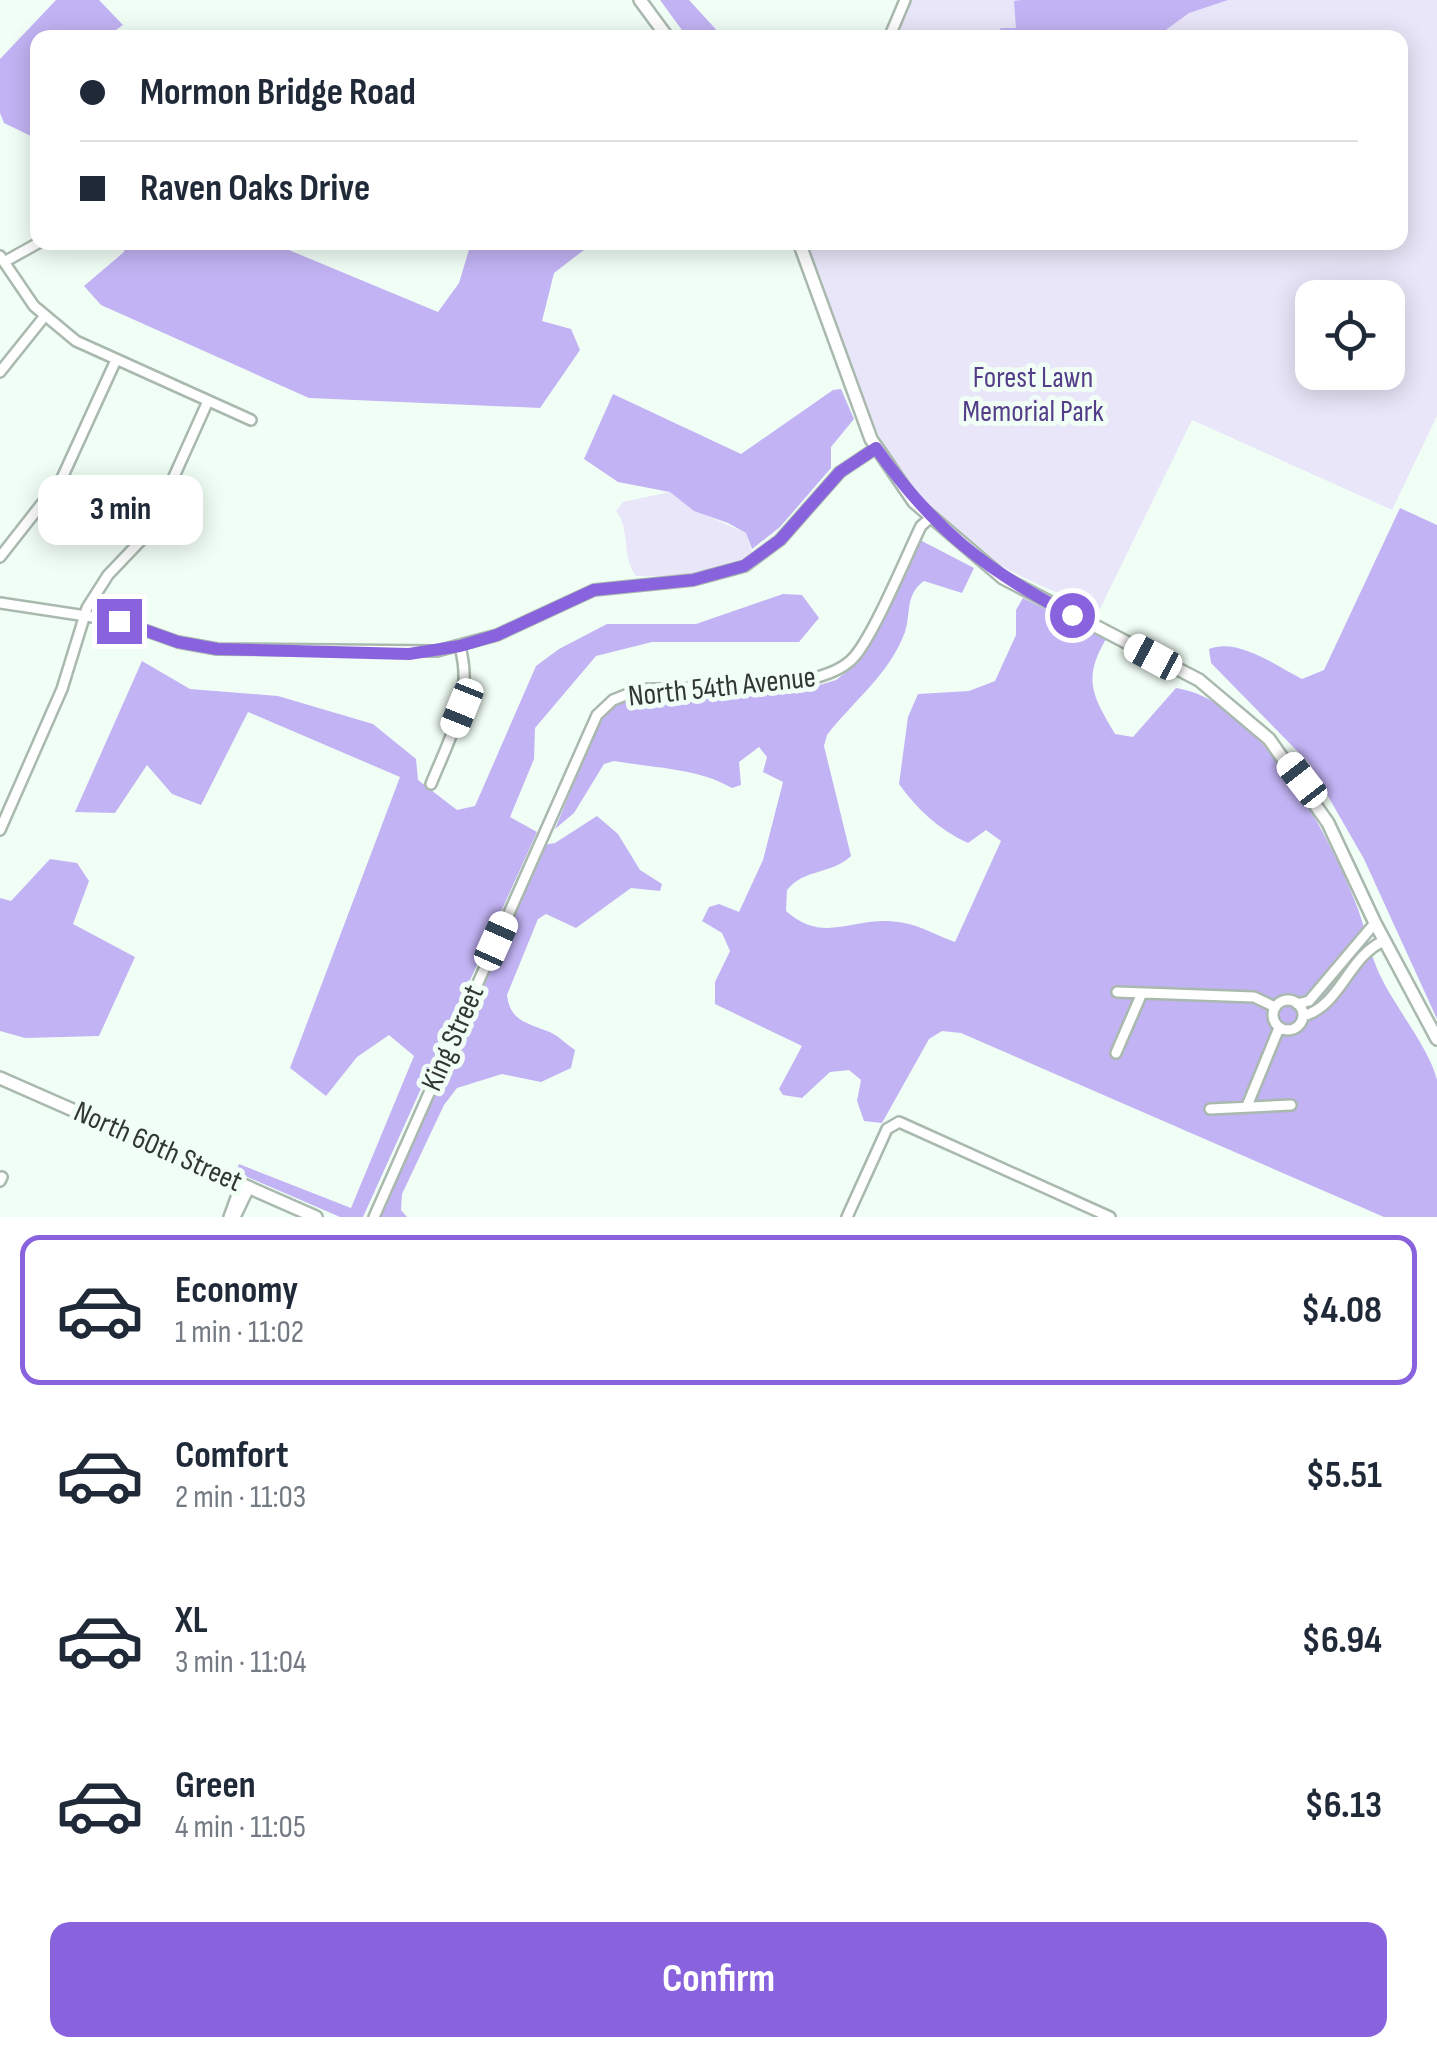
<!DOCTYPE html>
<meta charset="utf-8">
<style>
:root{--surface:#fff;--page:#f2f2f3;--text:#1f2937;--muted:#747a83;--line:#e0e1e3;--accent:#8963de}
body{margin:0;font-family:"Sofia Sans Condensed",sans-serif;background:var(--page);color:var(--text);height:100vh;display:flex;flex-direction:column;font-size:38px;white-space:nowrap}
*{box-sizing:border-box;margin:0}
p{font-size:32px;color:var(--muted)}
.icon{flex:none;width:55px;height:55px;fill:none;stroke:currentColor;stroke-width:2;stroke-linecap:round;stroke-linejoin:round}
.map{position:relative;height:1217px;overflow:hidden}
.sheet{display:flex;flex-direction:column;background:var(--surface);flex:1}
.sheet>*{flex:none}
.guide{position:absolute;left:30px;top:30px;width:1378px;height:220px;border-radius:20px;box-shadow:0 5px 25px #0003;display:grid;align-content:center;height:220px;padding:0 50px;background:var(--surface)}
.controls{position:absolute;left:1295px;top:280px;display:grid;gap:20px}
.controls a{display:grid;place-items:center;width:110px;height:110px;border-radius:20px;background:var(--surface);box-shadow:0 5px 25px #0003;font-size:50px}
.end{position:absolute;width:45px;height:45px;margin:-22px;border:12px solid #8963de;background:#fff;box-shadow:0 0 0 5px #fff}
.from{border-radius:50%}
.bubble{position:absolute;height:70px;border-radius:20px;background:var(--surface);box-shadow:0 5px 25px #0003;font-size:32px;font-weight:700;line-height:70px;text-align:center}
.car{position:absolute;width:30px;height:60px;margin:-30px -15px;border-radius:12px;box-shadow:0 0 8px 2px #0007;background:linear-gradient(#fff 24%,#345 0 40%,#fff 0 76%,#345 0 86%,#fff 0)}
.guide b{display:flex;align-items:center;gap:35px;height:95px;font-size:38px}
.guide b+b{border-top:2px solid var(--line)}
.guide i{width:25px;height:25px;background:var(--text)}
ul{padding:18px 0 0;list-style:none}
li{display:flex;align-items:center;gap:30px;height:150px;margin:0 20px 15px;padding:0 30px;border:5px solid transparent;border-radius:20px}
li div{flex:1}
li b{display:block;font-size:38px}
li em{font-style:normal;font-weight:700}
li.selected{border-color:var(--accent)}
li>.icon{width:90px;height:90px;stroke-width:1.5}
.button{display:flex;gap:20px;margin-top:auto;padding:20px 50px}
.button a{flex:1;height:115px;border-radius:20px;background:var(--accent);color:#fff;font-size:40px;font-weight:700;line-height:115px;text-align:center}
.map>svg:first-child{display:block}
.green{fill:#e9e6f9;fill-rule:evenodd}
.forest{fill:#c2b3f4}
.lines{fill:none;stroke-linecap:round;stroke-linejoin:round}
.minor-casing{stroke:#a9b9ae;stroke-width:14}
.major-casing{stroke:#a9b9ae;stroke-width:16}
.minor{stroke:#fff;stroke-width:9}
.major{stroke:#fff;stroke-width:11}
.route{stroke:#8963de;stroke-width:12}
.labels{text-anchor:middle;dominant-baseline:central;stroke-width:10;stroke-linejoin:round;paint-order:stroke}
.park-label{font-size:30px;fill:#543d89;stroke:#f1fef5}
.street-label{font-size:30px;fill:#313733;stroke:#f1fef5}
</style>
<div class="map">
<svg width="1437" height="1217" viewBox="0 0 1437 1217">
<rect width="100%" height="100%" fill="#f1fef5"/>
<path class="green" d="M909 0H1437V416L1392 510 1192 420 1099 611C1065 595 1027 582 995 562 875 487 849 367 805 243L1400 242V38L892 37ZM1312 298H1388V372H1312Z
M670 492 694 510 746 533 753 556 685 577 636 576C621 557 631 530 616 511L623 502Z"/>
<path class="forest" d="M56 0H99L123 25 106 37 38 38 37 139 4 123 0 113V59Z
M660 0H689L723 37H687Z
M1021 0H1228L1189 13 1156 37H992L1001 28H1016L1014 1Z
M125 243H272L438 312 459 283 471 243H593L554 273 542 321 571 329 580 350 540 408 309 398 101 305 84 286 124 252Z
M841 389 854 419 831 447V468L780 527 752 549 746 533 728 523 694 511 670 492 618 482 584 459 613 394 741 454 833 390Z
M1400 508 1437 525V1019L1364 859 1309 763 1211 663 1209 649C1238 637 1276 666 1302 679L1324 670Z
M920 540 974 568 962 593 924 581C905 594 911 614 905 632 889 675 854 700 827 735L824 746 851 856C831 875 805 868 787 890L786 911C827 947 854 913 904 923 922 926 939 937 955 942L1001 841 986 830 968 843C939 830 917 809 899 784L908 717 918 694 969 691 995 681 1016 635V610L1023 598 1106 639C1082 680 1093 696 1115 734L1133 737 1176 688C1259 700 1331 837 1358 909 1365 928 1369 948 1376 966 1390 1002 1429 1046 1437 1080 1437 1108 1437 1184 1437 1217H1384L961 1033 942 1031 929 1039 882 1123 864 1121 857 1101 861 1080 849 1070 830 1072 802 1098 783 1095 779 1089 802 1046 715 1004V982L730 951 722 933 702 921 709 907 719 904 739 912 763 860 783 782 763 772 767 757 759 747 739 762 741 785 732 788C698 768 653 768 614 761L604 764 574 813 555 829 599 722 614 704 633 697 810 688 836 680 859 662Z
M783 594 802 595 819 618 799 642H652L596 656 535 728 534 759 510 817 537 832 363 1217H340L236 1172 239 1164 351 1208 414 1056 389 1035 357 1057 326 1096 290 1068 400 777 248 712 201 805 172 794 147 765 115 813 75 812 142 661 190 689 278 696 373 724 416 759 418 780 457 810 475 806 536 666 559 649 607 624H696Z
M597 816 618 834 640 870 662 884 660 891 631 888 576 928 546 914 538 919 507 995C510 1020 526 1023 547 1031 557 1034 566 1044 575 1050L571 1068 541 1082 502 1074 457 1088 444 1105 402 1194 401 1210 407 1217H379L543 845 555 843Z
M50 859 77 863 89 881 73 924 135 957 99 1036 25 1038 0 1031V898L11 901Z"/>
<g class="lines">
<g class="minor-casing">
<path id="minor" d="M889 38 905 0
M0 256 34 306 76 341 251 420
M4 262 40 242
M0 372 44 317
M0 557 62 478 116 360
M0 603 119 621 178 642 217 649 437 651 497 635 594 590 693 580 745 566 780 540 840 472 876 448
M431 784C450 737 474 697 460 647
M0 830 62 689 87 608 108 575 149 532 208 401
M1117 992 1254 997 1275 1007
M1273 1015a15 15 0 1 1 30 0a15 15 0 1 1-30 0Z
M1297 1004 1309 1001 1375 923
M1303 1016C1341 1006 1348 956 1384 941
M1116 1053 1142 993
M1247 1106 1279 1028
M1210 1109 1291 1105
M0 1181 2 1177
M229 1217 241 1184
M235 1217 249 1188
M374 1217 597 715 613 700 638 690C690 685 822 697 855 656 876 630 905 559 921 526L930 518
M847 1217 887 1129 899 1122 1110 1217"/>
</g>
<g class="major-casing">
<path id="major" d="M640 0 668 38
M799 242 871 439 914 502 1003 578 1199 680 1269 739 1328 823 1375 923 1437 1039
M0 1078 316 1217"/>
</g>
<use href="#minor" class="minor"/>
<use href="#major" class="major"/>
</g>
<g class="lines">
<path class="route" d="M119 621 178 642 217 649 409 654 460 646 497 635 594 590 693 580 744 566 780 540 840 472 876 448C932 528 986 571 1072 615"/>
</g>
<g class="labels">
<g class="park-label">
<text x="1033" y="378">Forest Lawn<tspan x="1033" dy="34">Memorial Park</tspan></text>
</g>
<g class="street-label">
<text transform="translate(722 687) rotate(-6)">North 54th Avenue</text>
<text transform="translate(453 1038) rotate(-66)">King Street</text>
<text transform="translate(158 1147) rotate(24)">North 60th Street</text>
</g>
</g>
</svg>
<div class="controls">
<a><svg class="icon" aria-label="locate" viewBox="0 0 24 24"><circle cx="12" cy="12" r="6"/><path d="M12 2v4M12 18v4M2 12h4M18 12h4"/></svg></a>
</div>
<i class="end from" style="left:1072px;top:615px"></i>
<i class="end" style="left:119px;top:621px"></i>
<div class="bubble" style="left:38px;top:475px;width:165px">3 min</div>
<i class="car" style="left:1153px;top:657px;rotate:298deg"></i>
<i class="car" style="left:462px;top:708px;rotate:202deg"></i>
<i class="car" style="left:1302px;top:780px;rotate:322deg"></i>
<i class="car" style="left:496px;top:941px;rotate:24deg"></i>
<div class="guide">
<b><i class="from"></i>Mormon Bridge Road</b>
<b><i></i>Raven Oaks Drive</b>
</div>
</div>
<section class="sheet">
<ul>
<li class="selected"><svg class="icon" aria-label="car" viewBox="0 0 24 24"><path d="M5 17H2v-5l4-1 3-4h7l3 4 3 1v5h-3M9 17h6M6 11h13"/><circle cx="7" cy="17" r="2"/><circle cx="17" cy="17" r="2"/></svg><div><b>Economy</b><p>1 min · 11:02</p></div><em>$4.08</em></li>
<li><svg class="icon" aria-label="car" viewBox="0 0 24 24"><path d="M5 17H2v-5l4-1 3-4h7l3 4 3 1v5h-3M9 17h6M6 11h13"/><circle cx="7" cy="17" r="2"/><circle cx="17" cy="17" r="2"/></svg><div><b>Comfort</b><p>2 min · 11:03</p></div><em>$5.51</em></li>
<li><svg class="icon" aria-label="car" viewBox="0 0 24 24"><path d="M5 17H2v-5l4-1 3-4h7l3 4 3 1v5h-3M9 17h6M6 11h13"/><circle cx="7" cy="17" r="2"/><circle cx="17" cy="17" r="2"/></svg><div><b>XL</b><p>3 min · 11:04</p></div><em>$6.94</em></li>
<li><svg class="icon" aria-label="car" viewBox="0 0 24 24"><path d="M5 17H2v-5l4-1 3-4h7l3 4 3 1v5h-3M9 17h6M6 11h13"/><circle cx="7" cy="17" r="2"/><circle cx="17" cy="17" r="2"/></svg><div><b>Green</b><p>4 min · 11:05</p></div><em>$6.13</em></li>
</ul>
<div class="button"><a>Confirm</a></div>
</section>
